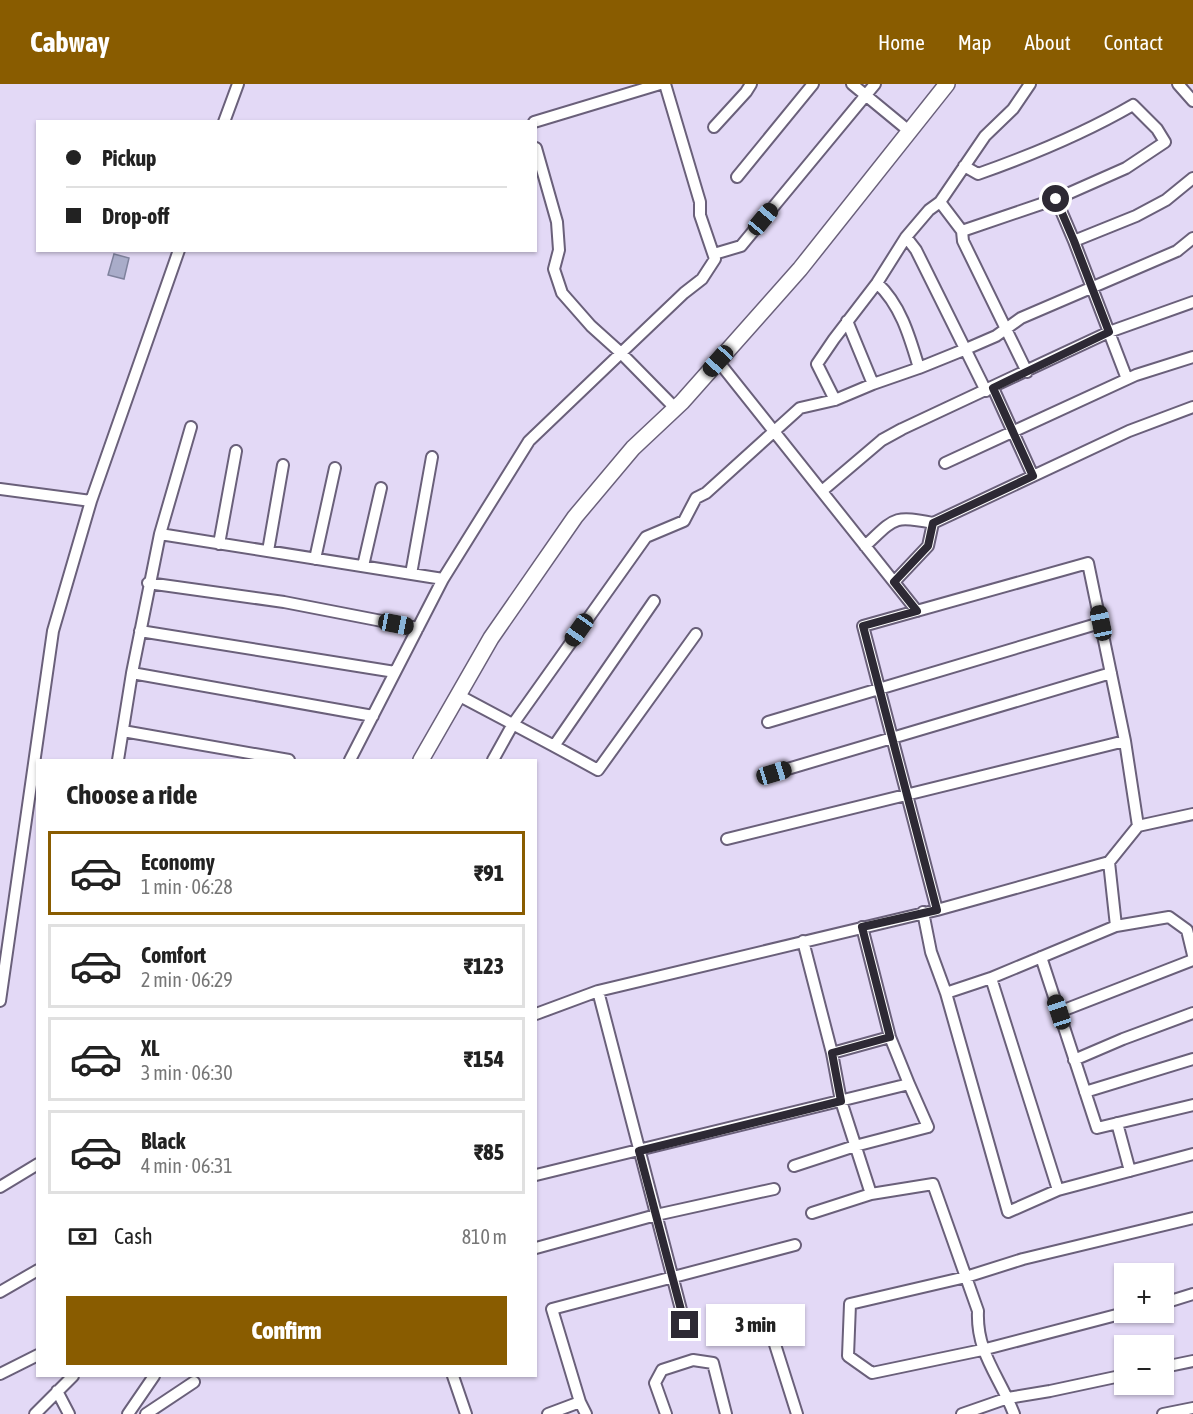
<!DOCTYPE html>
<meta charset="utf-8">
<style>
:root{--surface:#fff;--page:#f2f2f2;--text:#222;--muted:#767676;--line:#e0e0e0;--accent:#895c00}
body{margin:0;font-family:"Asap Condensed",sans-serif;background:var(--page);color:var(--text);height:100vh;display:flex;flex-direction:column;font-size:22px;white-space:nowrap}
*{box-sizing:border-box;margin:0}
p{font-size:20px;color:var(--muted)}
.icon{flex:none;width:33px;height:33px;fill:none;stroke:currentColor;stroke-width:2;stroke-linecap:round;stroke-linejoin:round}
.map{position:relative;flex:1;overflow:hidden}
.sheet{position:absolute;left:36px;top:675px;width:501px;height:618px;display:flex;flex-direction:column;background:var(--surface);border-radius:0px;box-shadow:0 2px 4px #0004}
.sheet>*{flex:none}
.banner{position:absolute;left:36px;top:36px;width:501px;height:132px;border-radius:0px;box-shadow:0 2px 4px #0004;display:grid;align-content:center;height:132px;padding:0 30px;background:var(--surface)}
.buttons{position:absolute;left:1114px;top:1179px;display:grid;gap:12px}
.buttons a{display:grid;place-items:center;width:60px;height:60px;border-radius:0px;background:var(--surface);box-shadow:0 2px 4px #0004;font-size:30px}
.end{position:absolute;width:27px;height:27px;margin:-14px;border:8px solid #2d2934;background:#fff;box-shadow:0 0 0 3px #fff}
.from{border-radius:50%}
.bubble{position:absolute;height:42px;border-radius:0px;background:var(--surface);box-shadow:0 2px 4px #0004;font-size:20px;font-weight:800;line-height:42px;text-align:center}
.car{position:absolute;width:18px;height:36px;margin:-18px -9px;border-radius:8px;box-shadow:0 0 4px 2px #0007;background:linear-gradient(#222 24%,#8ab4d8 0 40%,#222 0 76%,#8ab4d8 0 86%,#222 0)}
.banner b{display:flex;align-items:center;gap:21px;height:57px;font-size:22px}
.banner b+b{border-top:2px solid var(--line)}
.banner i{width:15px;height:15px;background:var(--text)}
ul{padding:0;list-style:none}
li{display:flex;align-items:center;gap:18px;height:84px;margin:0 12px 9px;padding:0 18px;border:3px solid var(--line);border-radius:0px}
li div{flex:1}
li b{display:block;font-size:22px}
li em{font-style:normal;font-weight:800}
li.current{border-color:var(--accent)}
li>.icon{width:54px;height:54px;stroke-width:1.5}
h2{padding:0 30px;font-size:27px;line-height:72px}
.pay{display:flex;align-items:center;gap:15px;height:66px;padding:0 30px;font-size:22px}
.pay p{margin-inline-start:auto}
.cta{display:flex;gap:12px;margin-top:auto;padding:12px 30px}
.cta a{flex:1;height:69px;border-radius:0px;background:var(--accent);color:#fff;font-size:24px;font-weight:800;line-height:69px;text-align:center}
header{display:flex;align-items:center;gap:36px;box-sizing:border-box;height:84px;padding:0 30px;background:var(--accent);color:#fff}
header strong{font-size:28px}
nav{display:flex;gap:33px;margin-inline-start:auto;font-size:21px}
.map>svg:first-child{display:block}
.building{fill:#a9acc9;stroke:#7f829d;stroke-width:1.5}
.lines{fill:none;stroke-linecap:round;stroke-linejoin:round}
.street-casing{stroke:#6a607a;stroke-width:14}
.secondary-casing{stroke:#6a607a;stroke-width:18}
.street{stroke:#fff;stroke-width:10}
.secondary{stroke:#fff;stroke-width:15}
.route{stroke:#2d2934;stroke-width:8}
</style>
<header>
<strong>Cabway</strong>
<nav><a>Home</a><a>Map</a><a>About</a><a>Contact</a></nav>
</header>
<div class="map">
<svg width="1193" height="1330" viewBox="0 0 1193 1330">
<rect width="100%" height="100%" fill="#e3d9f6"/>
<path class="building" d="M114 170 129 174 124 195 108 191Z"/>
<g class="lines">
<g class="street-casing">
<path id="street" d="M852 0 909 47
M1178 0 1193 17
M224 38 238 0
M534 38 660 0
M714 43 746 8 751 0
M536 64 557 138 559 166 554 185 562 209 591 242 621 269 684 209 702 195 715 175 700 131V118L665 0
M737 93 813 0
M1056 115 1074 157 1127 295
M940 118 962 147 963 157 1027 288
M962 147 1056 115 1126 84 1165 58 1157 45 1133 21C1083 50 1032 71 978 90L964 82
M906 153 916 166 986 307
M1074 157 1136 132 1166 116 1193 94
M714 170 741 162 875 0
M877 199C901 221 910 254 919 284
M847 237 873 300
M718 277 917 527
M993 304 1033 392
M835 316 817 280 834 255 877 199 906 153 929 126 940 118 985 52 1013 25 1030 0
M945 379 1136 291 1193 273
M0 405 91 417
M822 407 882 356 902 345 1109 248 1193 218
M160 450 191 343
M219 460 236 367
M865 462C895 434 893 431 933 439
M268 467 283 381
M315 475 335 384
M363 482 381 404
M411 490 432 373
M443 495 529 357 621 269 675 324
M894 498 928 462 933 439 1129 347 1193 323
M148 499 284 518 418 544
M654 517 554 662 598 686 696 550
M140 547 395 588
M132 589 373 632
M458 611 554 662
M768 638 1100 539
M123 647 289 676
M118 676 132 589 160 450 443 495 350 676
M493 676 513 640 646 453 684 437 696 414 706 409 800 324 835 316 873 300 919 284 966 265 996 252 1021 234 1177 167 1193 154
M774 689 1111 589
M727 755 1125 657
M1109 778 1116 842 991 894 1058 1106 1193 1070
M937 826 863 542 1088 479 1125 657 1138 742
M923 828 931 868 946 909 1008 1128 1058 1106
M1116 842 1169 833 1187 846 1193 871
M862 843 890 953 909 1000
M803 857 832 969 841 1017 871 1110 933 1100 978 1227C976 1269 1000 1293 1014 1330
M1041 873 1097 1044 1193 1021
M598 907 685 1241
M946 909 991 894
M0 917 53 547 91 417 179 166
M1059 928 1193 876
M536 930 598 907 937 826 1109 778 1138 742 1193 730
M832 969 890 953
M1074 976 1123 955 1193 929
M1085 1008 1193 975
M1117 1039 1130 1087
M536 1091 909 1000 928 1043 855 1062 794 1082
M0 1103 38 1080
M812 1129 871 1110
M536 1164 656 1131 774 1105
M0 1208 38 1186
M1164 1219 1193 1210
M1128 1228 982 1266 872 1289 848 1272 850 1220 966 1193 1023 1175 1193 1134
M766 1232 797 1330
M1164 1283 1193 1277
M0 1290 38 1271
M453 1292 466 1330
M57 1307 69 1330
M580 1318 586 1330
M35 1330 73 1292
M128 1330 154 1292
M146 1330 194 1298
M548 1330 580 1318 552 1225 795 1161
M666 1330 655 1299 662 1286 693 1276 713 1279 726 1330
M962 1330 1008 1314 1050 1307 1125 1291
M1163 1330 1193 1324"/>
</g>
<g class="secondary-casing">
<path id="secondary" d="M421 676 491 554 575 433 633 364 682 318 800 185 947 0"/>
</g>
<use href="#street" class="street"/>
<use href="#secondary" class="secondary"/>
</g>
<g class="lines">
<path class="route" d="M685 1241 639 1067 841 1017 832 969 890 953 862 843 937 826 863 542 917 527 894 498 928 462 933 439 1033 392 993 304 1109 248 1074 157 1056 115"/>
</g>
</svg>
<div class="buttons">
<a>+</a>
<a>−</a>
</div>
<i class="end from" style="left:1056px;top:115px"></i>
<i class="end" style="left:685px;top:1241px"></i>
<div class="bubble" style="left:706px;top:1220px;width:99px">3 min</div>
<i class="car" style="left:763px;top:135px;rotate:40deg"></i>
<i class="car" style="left:718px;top:277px;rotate:222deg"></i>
<i class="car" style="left:1101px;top:539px;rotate:348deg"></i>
<i class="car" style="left:396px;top:540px;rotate:101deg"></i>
<i class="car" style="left:579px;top:546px;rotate:215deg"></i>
<i class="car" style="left:774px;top:689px;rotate:73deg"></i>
<i class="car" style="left:1059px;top:928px;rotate:342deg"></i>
<div class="banner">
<b><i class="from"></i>Pickup</b>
<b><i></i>Drop-off</b>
</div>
<section class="sheet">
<h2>Choose a ride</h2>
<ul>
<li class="current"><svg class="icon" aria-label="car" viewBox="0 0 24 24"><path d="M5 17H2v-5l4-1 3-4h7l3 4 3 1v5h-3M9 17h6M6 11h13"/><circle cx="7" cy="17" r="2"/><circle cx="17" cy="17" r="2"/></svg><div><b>Economy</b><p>1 min · 06:28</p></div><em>₹91</em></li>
<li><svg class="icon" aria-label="car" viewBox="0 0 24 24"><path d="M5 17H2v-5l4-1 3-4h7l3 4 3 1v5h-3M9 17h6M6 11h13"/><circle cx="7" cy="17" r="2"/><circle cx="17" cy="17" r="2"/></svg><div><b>Comfort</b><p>2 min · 06:29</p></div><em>₹123</em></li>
<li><svg class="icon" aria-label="car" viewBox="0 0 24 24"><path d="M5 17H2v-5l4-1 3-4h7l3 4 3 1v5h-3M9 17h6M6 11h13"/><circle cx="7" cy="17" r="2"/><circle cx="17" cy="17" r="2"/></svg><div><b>XL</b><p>3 min · 06:30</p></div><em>₹154</em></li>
<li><svg class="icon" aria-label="car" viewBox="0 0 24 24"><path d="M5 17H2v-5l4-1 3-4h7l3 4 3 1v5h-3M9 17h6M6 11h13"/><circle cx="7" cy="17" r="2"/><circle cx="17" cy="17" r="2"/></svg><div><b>Black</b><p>4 min · 06:31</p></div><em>₹85</em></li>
</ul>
<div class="pay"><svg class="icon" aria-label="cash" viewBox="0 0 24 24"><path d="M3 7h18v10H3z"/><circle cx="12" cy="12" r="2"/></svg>Cash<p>810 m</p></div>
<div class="cta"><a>Confirm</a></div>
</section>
</div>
